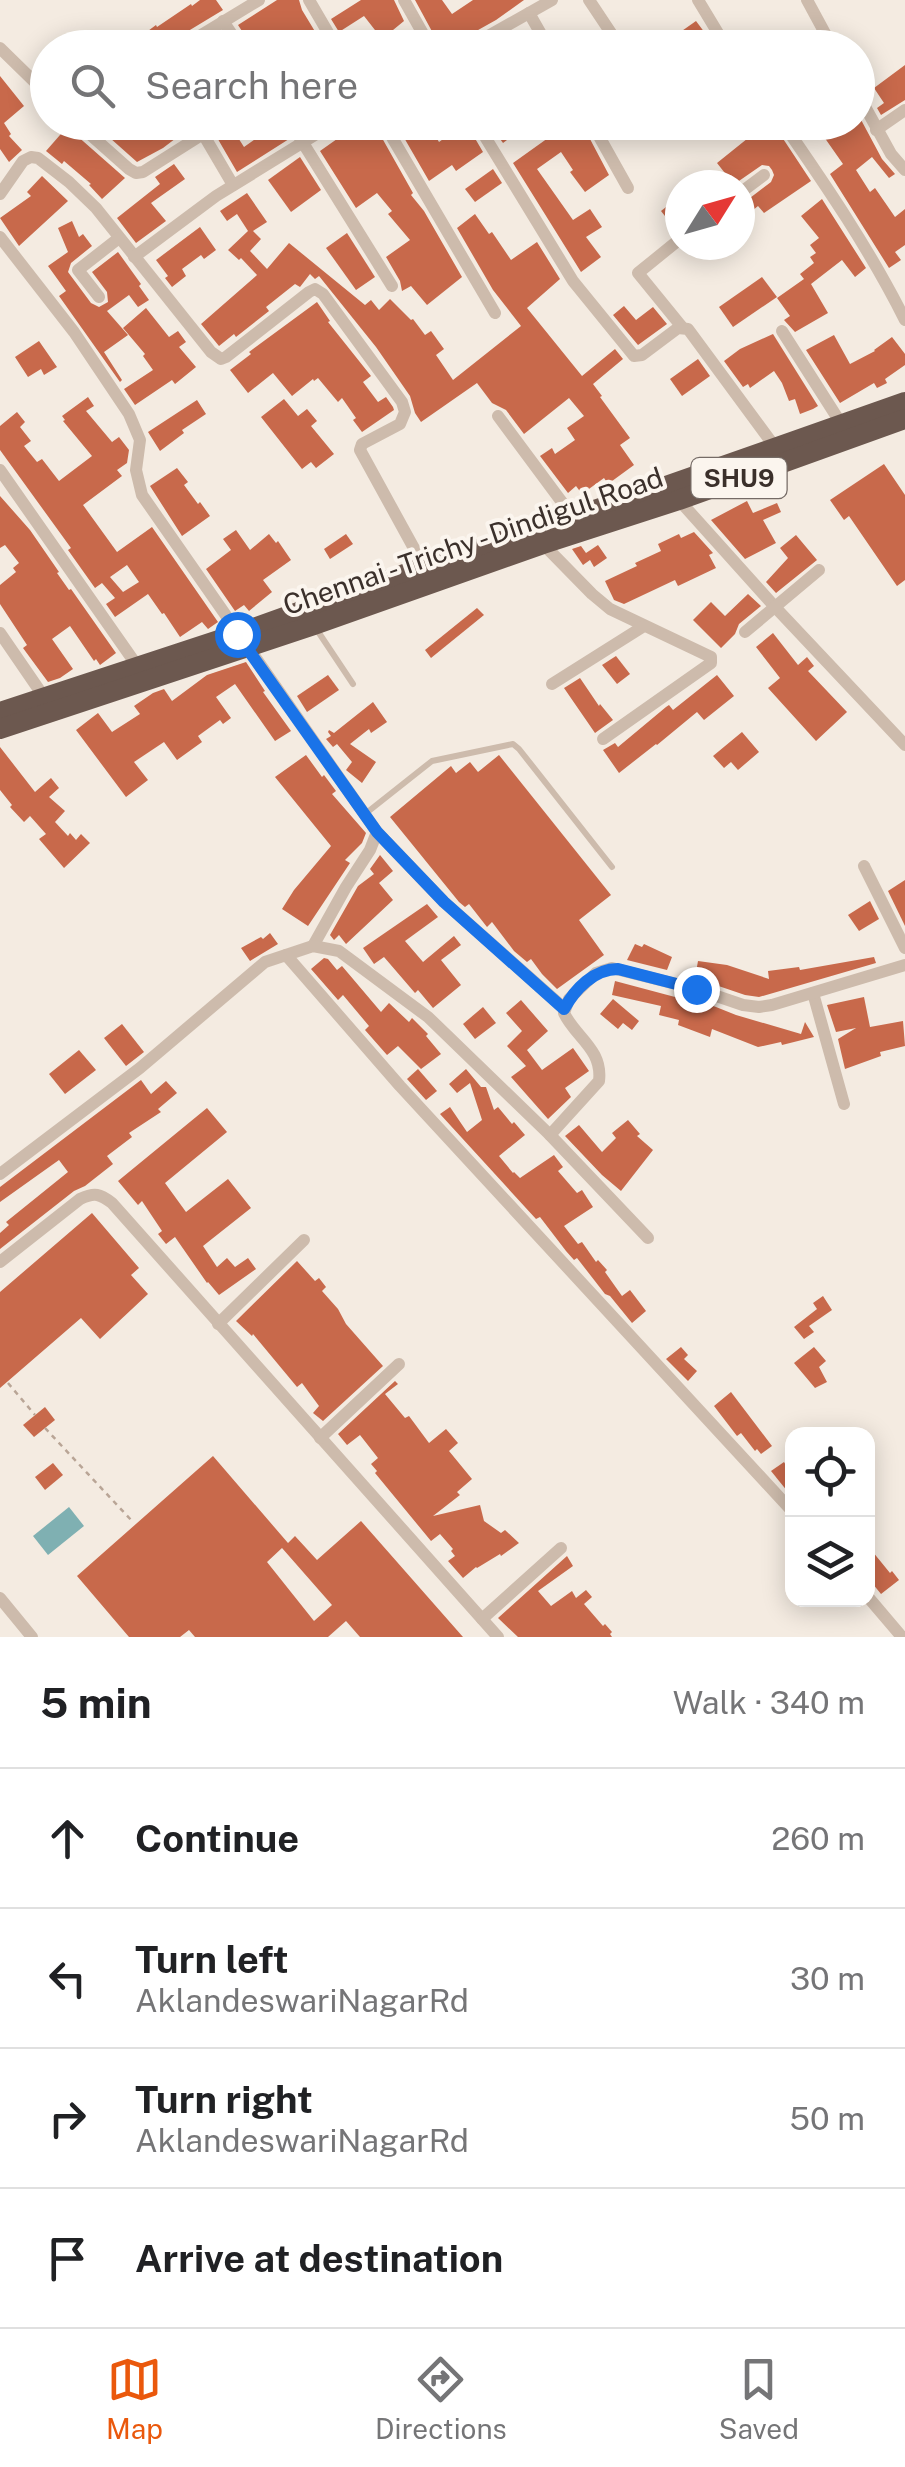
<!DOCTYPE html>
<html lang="en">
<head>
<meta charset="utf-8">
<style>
  body { margin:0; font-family:"Public Sans",sans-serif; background:#f2f2f2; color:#202124 }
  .controls { position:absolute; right:30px; bottom:30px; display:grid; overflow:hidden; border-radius:20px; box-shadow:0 5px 25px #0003 }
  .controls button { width:90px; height:90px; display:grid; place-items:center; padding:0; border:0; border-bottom:2px solid #e0e0e0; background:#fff; color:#202124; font:50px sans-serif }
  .compass { position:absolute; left:665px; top:170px; width:90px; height:90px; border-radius:50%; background:#fff; box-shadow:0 5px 25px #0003; rotate:53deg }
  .stop { position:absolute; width:30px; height:30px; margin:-22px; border:8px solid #1a73e8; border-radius:50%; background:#fff }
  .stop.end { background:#1a73e8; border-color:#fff; box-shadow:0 2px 10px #0008 }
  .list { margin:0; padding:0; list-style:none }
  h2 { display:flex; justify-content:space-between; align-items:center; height:130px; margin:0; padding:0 40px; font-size:42px }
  h2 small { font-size:32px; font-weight:400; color:#757577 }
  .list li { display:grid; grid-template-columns:65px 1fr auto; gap:30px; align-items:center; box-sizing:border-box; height:140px; padding:0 40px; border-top:2px solid #e0e0e0 }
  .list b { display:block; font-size:38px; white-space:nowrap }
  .list p { margin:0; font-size:32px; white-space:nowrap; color:#757577 }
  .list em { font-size:32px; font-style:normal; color:#757577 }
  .icon { flex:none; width:55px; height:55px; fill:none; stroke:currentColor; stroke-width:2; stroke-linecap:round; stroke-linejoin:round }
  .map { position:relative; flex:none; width:905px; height:1637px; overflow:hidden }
  .search { position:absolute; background:#fff; box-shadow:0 5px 25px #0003; left:30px; right:30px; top:30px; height:110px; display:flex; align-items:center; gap:25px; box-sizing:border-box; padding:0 35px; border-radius:55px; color:#757577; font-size:38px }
  .sheet { height:690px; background:#fff }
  nav { display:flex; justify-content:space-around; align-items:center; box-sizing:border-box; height:140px; border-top:2px solid #e0e0e0; background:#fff; font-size:28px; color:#757577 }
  nav a { display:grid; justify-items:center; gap:5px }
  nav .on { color:#ea580c }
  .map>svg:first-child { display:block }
  .water { fill:#7fb0b2 }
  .building { fill:#c8694b; fill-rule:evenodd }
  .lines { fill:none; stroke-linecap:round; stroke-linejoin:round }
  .path { stroke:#b9a596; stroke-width:2.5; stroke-dasharray:5 5; stroke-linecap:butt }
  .service { stroke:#cdbbac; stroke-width:6 }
  .minor { stroke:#cdbbac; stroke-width:12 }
  .trunk { stroke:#6c584f; stroke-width:20 }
  .route { stroke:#1a73e8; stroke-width:12 }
  .labels { text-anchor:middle; stroke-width:8; stroke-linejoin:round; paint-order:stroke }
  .shield { fill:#fbf5ee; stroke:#756b66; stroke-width:2.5 }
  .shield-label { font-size:25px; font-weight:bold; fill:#3b302b }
  .street-label { font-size:28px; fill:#3b302b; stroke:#fbf5ee }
</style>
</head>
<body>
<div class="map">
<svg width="905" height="1637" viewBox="0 0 905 1637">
  <rect width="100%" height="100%" fill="#f4ebe1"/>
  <!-- water -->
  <path class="water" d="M69 1507 84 1526 48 1555 33 1536Z"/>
  <!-- building -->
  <g class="building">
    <path d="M200 0H216L223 10 175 39 167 48H125L156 25 157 27 191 4 192 6Z"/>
    <path d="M277 0H299L302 10 325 48H290L287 43 281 48H253L238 25Z"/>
    <path d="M361 0H394L404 21 382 39 364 16 339 32 331 19Z"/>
    <path d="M415 0H442L452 14 473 0H524L496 20 462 39 454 48H441Z"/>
    <path d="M696 21 708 37 693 48H675L669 40Z"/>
    <path d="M905 65V100L881 115 877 108 884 103 874 88Z"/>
    <path d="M0 76 24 106 4 123 11 134 9 136 22 150 9 162 0 149Z"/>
    <path d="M859 116 882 159 895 174 889 178 872 157 856 170 870 192 875 188 895 217 905 209V245L895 252 901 260 889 268 830 174 843 164 822 134 813 140 808 133 804 136 794 122H858Z"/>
    <path d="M92 122H117L125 133 140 122H143L151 133 165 122H186L188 129 163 148 137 162Z"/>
    <path d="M208 122H228L244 147 279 122 289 139 237 172Z"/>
    <path d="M361 122H373L413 193 411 195 424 211 462 277 427 305 411 286 402 291 400 281 386 257 410 240 388 214 392 211 377 193 356 208 320 151Z"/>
    <path d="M395 122H427L439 142 466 123 483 152 456 171 452 165 429 181Z"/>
    <path d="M488 122H507L515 134 503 143Z"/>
    <path d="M537 122H581L609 175 585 192 570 172 573 170 561 152 537 169 573 220 590 209 602 227 586 237 601 257 581 272 513 163 548 138Z"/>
    <path d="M768 122H772L811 181 764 213 758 206 740 221V203L746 201 771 182 774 175 772 170 769 166 762 165 736 183 731 175 728 177 717 163Z"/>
    <path d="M67 127 125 178 102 199 89 185 91 184 64 161 62 164 46 151Z"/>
    <path d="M300 157 321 190 291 212 268 180Z"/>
    <path d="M174 164 185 179 151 203 166 221 136 243 117 218 160 184 155 177Z"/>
    <path d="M493 169 502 183 475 202 465 189Z"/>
    <path d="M42 176 68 201 19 246 0 218 31 196 27 192Z"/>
    <path d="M247 193 267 222 253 231 261 239 250 251 267 269 289 243 365 305 371 300 379 310 390 299 411 320 413 319 425 335 431 331 444 349 436 355 453 380 521 326 493 290 457 228 475 214 489 234 492 232 511 260 537 242 560 279 527 308 582 376 615 349 623 359 593 384 602 396 600 397 630 438 620 445 634 465 608 484 604 478 582 494 576 486 568 493 540 456 552 448 555 454 575 440 567 428 584 416 569 398 524 434 506 410 492 403 477 383 421 422 415 413 410 396 376 347 319 276 315 279 310 274 300 287 295 284 266 307 269 311 236 337 234 334 219 346 201 324 257 275 241 258 239 260 228 250 248 231 237 214 227 221 220 211Z"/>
    <path d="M680 196V229L676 230 661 211Z"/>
    <path d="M822 199 866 268 855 277 842 260 811 284 828 313 795 332 784 320 790 316 777 298 804 279 800 274 814 263 810 257 816 253 810 245 819 238 801 216Z"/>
    <path d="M72 221 79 237 83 234 92 246 71 263 68 272 91 303 99 307 108 302 107 292 92 272 118 252 141 284 139 286 149 300 138 307 129 295 107 311 128 335 104 352 122 380 120 382 59 296 66 291 48 266 68 252 58 228Z"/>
    <path d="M200 227 216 250 204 259 201 255 182 269 186 276 172 287 165 278 168 276 156 260Z"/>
    <path d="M347 233 375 277 356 290 326 248Z"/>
    <path d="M762 277 777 297 733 327 719 307Z"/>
    <path d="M317 302 330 321 328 322 371 376 363 382 378 402 386 397 393 407 394 410 362 432 353 420 356 418 342 398 338 402 318 378 314 381 313 379 292 396 273 373 248 393 230 370 251 354 249 352Z"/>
    <path d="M624 306 636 320 653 307 667 324 638 345 613 315Z"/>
    <path d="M146 308 169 337 178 331 186 342 179 347 196 367 175 384 172 380 135 405 124 389 153 370 143 356 145 354 123 328Z"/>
    <path d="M773 334 818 406 813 409 800 414 795 399 789 401 782 383 774 371 750 388 748 384 743 387 724 361 740 349Z"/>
    <path d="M834 335 850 364 875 351 874 350 892 337 905 354V365L885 379 887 383 877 388 874 383 840 403 806 350Z"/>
    <path d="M39 341 57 367 44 375 41 369 28 377 15 357Z"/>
    <path d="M698 359 710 376 682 396 670 379Z"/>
    <path d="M88 397 94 406 86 411 112 442 119 437 129 450 127 463 117 470 122 476 83 505 117 552 152 527 218 622 208 629 202 622 180 637 164 613 162 614 148 594 115 617 106 604 115 598 102 583 95 588 68 550 71 548 0 450V426L17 412 25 422 20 427 31 441 24 446 37 462 42 459 59 481 92 456 63 421 65 420 62 416ZM127 565 139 582 123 592 110 577Z"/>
    <path d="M284 399 298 416 307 409 317 421 311 426 334 454 316 468 311 462 302 469 261 417Z"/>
    <path d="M197 400 206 414 182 430 184 433 160 451 148 432Z"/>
    <path d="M884 464 905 495V580L897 586 849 516 844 520 830 500Z"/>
    <path d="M177 468 188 482 184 485 198 504 200 502 210 516 182 536 150 486Z"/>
    <path d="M0 496 30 530 59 572 57 573 69 590 71 589 116 653 100 665 96 659 94 661 70 626 52 639 73 669 60 678 48 682 23 648 27 645 0 604V585L16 572 13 568 19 563 5 545 0 548Z"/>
    <path d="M747 501 753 513 777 503 781 512 763 520 776 543 745 559 711 520Z"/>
    <path d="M236 530 250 550 269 534 276 543 278 541 291 560 263 580 272 592 249 611 244 605 235 611 206 569 231 550 223 539Z"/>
    <path d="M694 532 713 553 709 555 716 568 678 586 675 580 624 604 614 600 605 581 637 566 635 563 661 551 658 544 679 534 681 538Z"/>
    <path d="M346 534 353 544 330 559 324 549Z"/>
    <path d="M796 535 817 560 776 593 766 582 788 558 780 548Z"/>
    <path d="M598 545 607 558 594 567 590 560 583 565 572 549 581 546 586 553Z"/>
    <path d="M748 594 761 606 739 624 735 634 721 648 693 620 711 602 725 616Z"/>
    <path d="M477 608 484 615 431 658 425 650Z"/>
    <path d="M773 633 798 665 807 657 814 666 808 671 847 712 816 741 768 688 780 678 756 647Z"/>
    <path d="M616 656 630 674 617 684 602 665Z"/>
    <path d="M246 662 265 691 263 692 291 731 275 741 235 684 216 697 231 718 223 724 220 720 198 736 202 742 177 760 164 742 134 762 148 780 126 797 76 730 98 713 112 732 140 714 134 706 153 693 164 689 172 701 207 675Z"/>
    <path d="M328 675 339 690 307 712 297 696Z"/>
    <path d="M717 675 734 696 704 720 697 712 657 745 656 744 619 773 603 750 615 743 618 747 666 707 669 705 673 710Z"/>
    <path d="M580 678 599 706 600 704 613 720 595 733 564 688Z"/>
    <path d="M373 702 387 722 371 733 369 729 350 744 376 762 362 783 346 770 352 762 337 744 333 747 326 739 331 736 328 732 329 730 334 733Z"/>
    <path d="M742 732 759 752 738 770 731 762 724 768 713 756Z"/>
    <path d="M0 747 35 792 51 778 59 788 49 797 65 811 55 822 68 836 70 833 76 840 81 834 90 843 64 868 39 839 46 834 30 816 24 822 10 807 12 805 0 790Z"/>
    <path d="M306 755 322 777 324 775 336 791 332 794 366 833 362 843 345 860 350 863 308 926 282 909 294 890 331 846 275 777Z"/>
    <path d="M499 755 611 895 579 920 604 955 557 989 542 974 531 959 527 962 514 951 492 922 487 927 469 904 465 907 459 902 390 817 451 766 456 773 470 762 478 772Z"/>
    <path d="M380 855 393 871 379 883 393 900 346 944 339 935 334 940 330 935 358 886 374 874 370 869Z"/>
    <path d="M905 880V926L888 891Z"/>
    <path d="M870 901 879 919 859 931 848 915Z"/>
    <path d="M427 904 438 917 405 941 423 962 454 936 461 945 441 960 461 985 433 1008 418 990 415 993 384 957 374 964 363 948Z"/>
    <path d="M270 933 278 944 250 961 241 948 261 937 263 939Z"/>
    <path d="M635 944 642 947 644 944 672 957 667 970 627 960Z"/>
    <path d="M874 957 876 963 759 997 745 995 695 978 698 961 727 965 769 979 768 971 799 967 800 970Z"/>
    <path d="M324 958 328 959 337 970 342 966 381 1012 389 1003 409 1022 412 1018 428 1034 426 1036 441 1054 421 1069 398 1046 387 1055 365 1030 369 1026 343 995 338 1000 311 969Z"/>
    <path d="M615 981 705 1005 706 1003 736 1015 801 1034 805 1022 814 1037 782 1045 781 1042 758 1047 712 1029 710 1037 678 1025 679 1020 659 1015 661 1006 612 995Z"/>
    <path d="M864 997 870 1027 903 1021 905 1046 880 1052 881 1056 845 1069 838 1039 856 1028 836 1032 827 1005Z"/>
    <path d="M613 999 639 1021 632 1030 623 1023 618 1029 600 1014Z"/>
    <path d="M521 1000 548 1031 527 1050 542 1070 573 1048 589 1071 565 1088 571 1097 548 1119 511 1077 526 1066 507 1046 522 1031 506 1013Z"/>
    <path d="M483 1007 496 1023 475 1039 463 1024Z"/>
    <path d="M122 1024 144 1052 126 1066 104 1038Z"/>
    <path d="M79 1050 96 1070 65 1094 49 1074Z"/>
    <path d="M418 1069 437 1091 426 1100 407 1079Z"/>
    <path d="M466 1069 481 1087H486L494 1110 498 1107 512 1124 514 1122 525 1135 499 1156 513 1173 514 1172 520 1178 554 1155 563 1167 558 1171 577 1193 582 1190 593 1207 564 1226 578 1244 582 1242 596 1262 598 1260 607 1270 605 1272 622 1296 630 1290 646 1311 632 1323 610 1296 605 1294 577 1258 574 1260 566 1251 540 1217 536 1219 440 1114 450 1107 467 1132 482 1120 470 1083 457 1093 449 1084Z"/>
    <path d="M141 1080 151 1094 166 1081 177 1093 158 1109 161 1112 129 1133 132 1137 107 1156 113 1164 85 1186 74 1191 0 1249V1233L9 1225 6 1222 68 1172 59 1160 0 1202V1187Z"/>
    <path d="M207 1108 227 1132 165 1183 186 1212 228 1179 251 1208 203 1246 217 1267 227 1258 235 1267 248 1258 256 1269 219 1295 208 1282 207 1283 175 1237 166 1244 158 1234 162 1231 142 1201 138 1205 118 1181Z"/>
    <path d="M628 1120 640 1134 637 1136 653 1150 621 1191 602 1175 565 1136 579 1125 602 1152 616 1138 612 1133Z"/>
    <path d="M92 1213 139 1268 131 1275 148 1294 100 1339 81 1318 0 1388V1292Z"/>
    <path d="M297 1261 315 1281 319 1278 326 1287 322 1291 338 1309 346 1324 383 1366 323 1421 313 1413 319 1406 302 1383 297 1387 253 1334 252 1336 236 1321Z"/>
    <path d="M823 1296 832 1310 809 1326 814 1332 804 1339 794 1327 817 1309 813 1303Z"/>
    <path d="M681 1347 688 1355 684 1359 697 1371 688 1381 666 1359Z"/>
    <path d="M814 1347 826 1361 819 1367 827 1382 815 1388 794 1363Z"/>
    <path d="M395 1381 398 1384 385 1394 405 1418 409 1416 429 1443 446 1429 458 1443 449 1451 472 1479 457 1492 460 1495 433 1516 480 1505 484 1521 501 1533 505 1530 519 1543 501 1556 500 1554 477 1568 476 1567 463 1578 448 1561 455 1556 451 1551 453 1549 440 1534 431 1541 375 1473 377 1471 371 1464 378 1458 360 1435 347 1445 338 1434Z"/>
    <path d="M731 1392 772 1446 761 1454 757 1449 755 1451 741 1433 737 1436 714 1406Z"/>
    <path d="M45 1407 55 1420 34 1437 23 1425Z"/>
    <path d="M213 1456 288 1543 295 1536 317 1560 361 1521 463 1637H360L346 1621 328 1637H195L189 1630 180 1637H129L77 1576ZM282 1548 332 1605 314 1621 267 1562Z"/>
    <path d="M784 1462 792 1475V1497L771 1471Z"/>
    <path d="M53 1463 63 1475 45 1490 35 1477Z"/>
    <path d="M868 1546 890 1573 892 1571 899 1580 881 1594 868 1578Z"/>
    <path d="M567 1556 573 1566 538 1591 551 1606 572 1591 576 1598 586 1590 592 1597 584 1604 603 1626 605 1624 612 1632 610 1634 612 1637H518L498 1618Z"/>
  </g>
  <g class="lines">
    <!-- path -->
    <g class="path">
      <path d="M8 1383 35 1415"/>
      <path d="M45 1428 133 1522"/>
    </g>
    <!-- service -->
    <g class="service">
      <path d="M317 630 353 684"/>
      <path d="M365 814 432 761 513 744 519 749 612 867"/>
    </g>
    <!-- minor -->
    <g class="minor">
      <path d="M309 0 337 48"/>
      <path d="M404 0 431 48"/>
      <path d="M589 0 621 48"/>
      <path d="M698 0 727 48"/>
      <path d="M807 0 833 48"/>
      <path d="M529 13 549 48"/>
      <path d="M223 21 241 48"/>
      <path d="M0 48 48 95"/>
      <path d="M180 48 259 0"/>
      <path d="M467 48 552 0"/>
      <path d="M858 94 891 154 905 170"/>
      <path d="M76 122 129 169 136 173 143 172 203 134"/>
      <path d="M196 122 233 185"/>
      <path d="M290 122 392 286"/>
      <path d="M383 122 495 313"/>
      <path d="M476 122 573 281 634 356 642 355 678 328 688 329 775 447"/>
      <path d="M591 122 628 188"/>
      <path d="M782 122C827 187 870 250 905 320"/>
      <path d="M876 130 905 110"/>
      <path d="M740 193 764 175"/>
      <path d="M0 194 23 161 31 157 38 158 69 182 96 208 211 352 221 359 226 357 309 292 315 289 323 294 402 402 405 412 400 424 362 444 360 450 427 572"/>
      <path d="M0 237 74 332 129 414 140 440 136 470 142 495 377 832 370 850 346 887 313 946"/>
      <path d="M680 239 638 273 682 327"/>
      <path d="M134 257 216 196 336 122"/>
      <path d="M99 297 78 270 119 238"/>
      <path d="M782 331 842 425"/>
      <path d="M498 416 573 517"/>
      <path d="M0 470 138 667"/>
      <path d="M678 499 775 607 905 745"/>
      <path d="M543 544 592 594 610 609 711 657V663L603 739"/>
      <path d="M745 632 819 570"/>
      <path d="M0 633 44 697"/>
      <path d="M552 684 644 626"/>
      <path d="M377 832 444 902 565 1009"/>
      <path d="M864 866 905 948"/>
      <path d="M286 955 313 946 339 951 428 1017 550 1135 648 1238"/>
      <path d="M813 993 844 1104"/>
      <path d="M550 1135 599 1081C603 1049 575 1037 564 1013L569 999 596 973 612 968 696 989 743 1005 759 1007 772 1005 905 965"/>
      <path d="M0 1174 140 1068 265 962 286 955 400 1086 792 1511"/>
      <path d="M0 1262 80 1199C95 1192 100 1194 112 1203L498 1637"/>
      <path d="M218 1324 304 1240"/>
      <path d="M320 1438 399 1364"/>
      <path d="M868 1597 902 1637"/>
      <path d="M0 1598 32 1637"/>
      <path d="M482 1619 561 1548"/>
    </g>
    <!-- trunk -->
    <g class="trunk">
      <path d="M0 712 237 634 424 567 666 486 905 402"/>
      <path d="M0 729 314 625 543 544 679 500 905 419"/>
    </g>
  </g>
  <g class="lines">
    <!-- route -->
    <path class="route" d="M237 634 377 832 444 902 564 1009C575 989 594 969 618 969L696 989"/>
  </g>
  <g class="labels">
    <!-- shield labels -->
    <rect class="shield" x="691.5" y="458" width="95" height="40" rx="8"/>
    <g class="shield-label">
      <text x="739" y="487">SHU9</text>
    </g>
    <!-- street labels -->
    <g class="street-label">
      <text transform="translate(473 541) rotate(-19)" y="10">Chennai - Trichy - Dindigul Road</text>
    </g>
  </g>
</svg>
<div class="controls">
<button><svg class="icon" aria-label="locate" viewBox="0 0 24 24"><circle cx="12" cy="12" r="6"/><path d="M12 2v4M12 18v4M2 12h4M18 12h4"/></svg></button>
<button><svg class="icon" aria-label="layers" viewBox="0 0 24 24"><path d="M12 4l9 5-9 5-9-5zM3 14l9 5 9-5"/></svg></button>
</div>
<svg class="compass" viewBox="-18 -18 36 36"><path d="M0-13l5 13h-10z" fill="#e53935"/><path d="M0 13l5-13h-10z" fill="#757577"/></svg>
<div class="stop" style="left:237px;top:634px"></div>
<div class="stop end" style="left:696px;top:989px"></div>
<div class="search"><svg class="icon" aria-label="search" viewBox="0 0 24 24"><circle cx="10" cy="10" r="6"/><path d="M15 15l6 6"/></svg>Search here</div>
</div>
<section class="sheet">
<h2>5 min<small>Walk · 340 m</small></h2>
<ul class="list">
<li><svg class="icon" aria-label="ahead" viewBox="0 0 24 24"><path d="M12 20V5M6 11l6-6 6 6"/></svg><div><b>Continue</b></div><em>260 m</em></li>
<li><svg class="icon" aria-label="left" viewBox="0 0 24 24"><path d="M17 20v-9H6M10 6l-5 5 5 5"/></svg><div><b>Turn left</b><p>AklandeswariNagarRd</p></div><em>30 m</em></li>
<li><svg class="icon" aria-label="right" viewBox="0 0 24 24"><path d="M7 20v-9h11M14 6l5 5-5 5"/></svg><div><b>Turn right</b><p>AklandeswariNagarRd</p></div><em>50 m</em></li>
<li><svg class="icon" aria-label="arrive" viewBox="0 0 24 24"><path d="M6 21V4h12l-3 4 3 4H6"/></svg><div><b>Arrive at destination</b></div></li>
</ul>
</section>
<nav>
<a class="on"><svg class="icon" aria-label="map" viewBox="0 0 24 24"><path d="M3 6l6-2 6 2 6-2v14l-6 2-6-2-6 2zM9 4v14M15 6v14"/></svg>Map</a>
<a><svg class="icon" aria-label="directions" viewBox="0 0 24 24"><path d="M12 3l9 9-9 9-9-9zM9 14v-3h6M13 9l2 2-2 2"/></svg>Directions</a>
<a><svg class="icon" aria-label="saved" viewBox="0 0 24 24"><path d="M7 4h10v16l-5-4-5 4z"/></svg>Saved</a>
</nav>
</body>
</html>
